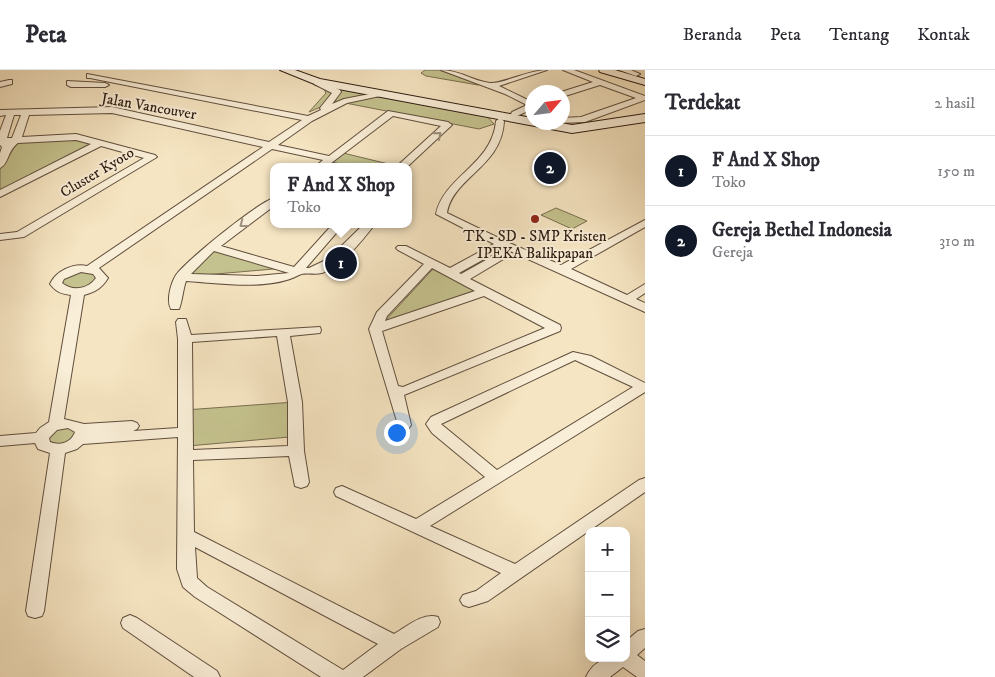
<!DOCTYPE html>
<html lang="id">
<head>
<meta charset="utf-8">
<style>
  body { margin:0; font-family:"IM FELL DW Pica",serif; background:#f7f7f7; color:#2b2b33 }
  .controls { position:absolute; right:15px; bottom:15px; display:grid; overflow:hidden; border-radius:10px; box-shadow:0 5px 20px #0002 }
  .controls button { width:45px; height:45px; display:grid; place-items:center; padding:0; border:0; border-bottom:1px solid #e1e1e2; background:#fff; color:#2b2b33; font:25px sans-serif }
  .compass { position:absolute; left:525px; top:15px; width:45px; height:45px; border-radius:50%; background:#fff; box-shadow:0 5px 20px #0002; rotate:62deg }
  .you { position:absolute; left:396px; top:362px; width:18px; height:18px; margin:-12px; border:4px solid #fff; border-radius:50%; background:#1a73e8; box-shadow:0 0 0 8px #1a73e833 }
  .badge { display:grid; place-items:center; width:32px; height:32px; border-radius:50%; background:#111827; color:#fff; font-size:16px; font-weight:700 }
  .pin { position:absolute; translate:-50% -50%; border:2px solid #fff; box-shadow:0 1px 5px #0006 }
  .popup { position:absolute; left:270px; top:93px; width:142px; height:65px; box-sizing:border-box; display:grid; place-content:center; border-radius:10px; background:#fff; filter:drop-shadow(0 1px 4px #0005); font-size:16px; white-space:nowrap; color:#7c7c81 }
  .popup b { font-size:19px; color:#2b2b33 }
  .popup::after { content:''; position:absolute; left:50%; top:100%; margin-left:-10px; border:10px solid transparent; border-top-color:#fff }
  .list { margin:0; padding:0; list-style:none }
  h2 { display:flex; justify-content:space-between; align-items:center; height:65px; margin:0; padding:0 20px; font-size:21px }
  h2 small { font-size:16px; font-weight:400; color:#7c7c81 }
  .list li { display:grid; grid-template-columns:32px 1fr auto; gap:15px; align-items:center; box-sizing:border-box; height:70px; padding:0 20px; border-top:1px solid #e1e1e2 }
  .list b { display:block; font-size:19px; white-space:nowrap }
  .list p { margin:0; font-size:16px; white-space:nowrap; color:#7c7c81 }
  .list em { font-size:16px; font-style:normal; color:#7c7c81 }
  .icon { flex:none; width:28px; height:28px; fill:none; stroke:currentColor; stroke-width:2; stroke-linecap:round; stroke-linejoin:round }
  .map { position:relative; flex:none; width:645px; height:607px; overflow:hidden }
  header { display:flex; align-items:center; gap:30px; box-sizing:border-box; height:70px; padding:0 25px; background:#fff; border-bottom:1px solid #e1e1e2 }
  header strong { font-size:24px }
  nav { display:flex; gap:28px; margin-inline-start:auto; font-size:18px }
  main { display:flex }
  aside { flex:1; background:#fff }
  .map>svg:first-child { display:block }
  .green { fill:#c4c28e; stroke:#796e50 }
  .lines { fill:none; stroke-linecap:round; stroke-linejoin:round }
  .street-casing { stroke:#604e3d; stroke-width:2 }
  .secondary-casing { stroke:#2e1b11; stroke-width:2 }
  .street { fill:#f9eed7; fill-rule:evenodd }
  .secondary { fill:#f9eed7; fill-rule:evenodd }
  .oneway { stroke:#9e8f7e }
  .poi-dot { fill:#8f2418; stroke:#f9eed7; stroke-width:2 }
  .labels { text-anchor:middle; stroke-width:4; stroke-linejoin:round; paint-order:stroke }
  .far-street-label { font-size:15px; fill:#2e1b11; stroke:#f9eed7 }
  .far-poi-label { font-size:15px; fill:#2e1b11; stroke:#f9eed7 }
</style>
</head>
<body>
<header>
<strong>Peta</strong>
<nav><a>Beranda</a><a>Peta</a><a>Tentang</a><a>Kontak</a></nav>
</header>
<main>
<div class="map">
<svg width="645" height="607" viewBox="0 0 645 607">
  <rect width="100%" height="100%" fill="#f6e5c2"/>
  <filter id="stains"><feTurbulence type="fractalNoise" baseFrequency=".004" numOctaves="4"/><feColorMatrix values="0 0 0 0 .2 0 0 0 0 .09 0 0 0 0 .02 0 0 0 .5 -.17"/></filter>
  <radialGradient id="worn" r=".72"><stop offset=".6" stop-color="#630" stop-opacity="0"/><stop offset="1" stop-color="#630" stop-opacity=".3"/></radialGradient>
  <!-- green -->
  <g class="green">
    <path d="M425 0H439L482 14 478 15 426 6 421 3Z"/>
    <path d="M322 15 486 45 494 54 479 59 335 31 309 42 326 23Z"/>
    <path d="M76 67 100 73 0 124V90L7 71Z"/>
    <path d="M339 82 401 97H353L328 91Z"/>
    <path d="M556 138 587 151 572 159 541 145Z"/>
    <path d="M212 177 285 198 181 207Z"/>
    <path d="M433 199 476 220 383 253Z"/>
    <path d="M78 201 94 203 98 208C89 221 75 219 62 216L60 210Z"/>
    <path d="M295 332 301 366 188 376 185 340Z"/>
    <path d="M72 355 78 369 53 378 44 365 47 361Z"/>
  </g>
  <g class="lines">
    <!-- street casing -->
    <g class="street-casing">
      <g id="street">
        <path d="M441 0C459 0 473 11 490 13 502 14 529 0 547 0L499 16 532 32V39L515 47 511 44 512 42 527 35 505 24Z"/>
        <path d="M563 0H574L645 26V30L585 52 559 53 562 52V48L581 47 636 28 600 15 562 27 561 22 593 12Z"/>
        <path d="M619 0H631L640 4 636 6Z"/>
        <path d="M87 4 308 46 321 40 320 38 332 23 314 14V10H320L340 20 341 22 332 34 344 29 380 22V26L347 33 312 51 278 75 329 86 388 41 448 52 452 55 407 97H396L441 56 393 46 326 97H315L323 90 272 79 99 198 108 208C102 218 95 222 84 225L64 349 84 354 132 351 137 353 139 356 137 359 133 361 178 358V269L176 252 178 249H186L191 265 320 257 321 260 320 263 290 266 302 332 304 381 309 412 307 416 301 418 295 416 289 386 193 390 194 462 394 564C406 557 423 542 438 547L440 552 438 557 401 579 363 607H321L195 527 183 517 177 499 178 367 83 374 77 379 65 383 44 541 42 546 35 548 28 546 26 541 50 383 38 379 35 373 0 376V366L36 363 40 358 49 352 71 225C62 224 56 222 50 214 56 201 73 193 87 196L263 77 112 43 29 45 22 67 76 64 155 85 157 87 24 167 0 170V164L17 162 144 88 101 76 0 127V120L91 74 76 70 18 73C7 81 9 94 0 98V83L2 77 0 75V61L6 45 0 46V40L112 37 269 72 302 50 90 8H87ZM14 45H21L12 68H7ZM81 202 93 204 96 208C88 219 73 222 62 213L64 209ZM277 266 288 332V376L193 380 192 272ZM68 358 75 362C71 373 60 376 50 372L49 368 57 360ZM195 477 378 574 343 600 207 517 197 508Z"/>
        <path d="M9 10H12V14L0 17V12Z"/>
        <path d="M67 11 105 13 109 15 105 17H71L67 15Z"/>
        <path d="M500 48 504 51C502 97 453 107 447 143L507 172 561 195 645 150V157L571 199 627 225 645 214V223L636 229 645 233V242L510 181V185L470 209 560 255 561 258 560 261 404 325 411 355 409 358H399L369 259 377 242 424 194 398 180 396 178 398 176H406L450 198 494 174 436 144C444 106 492 95 496 51ZM504 178 507 180 502 181 461 204 459 203ZM432 198 475 221 385 251 387 246ZM484 226 545 258 403 317 398 316 382 261Z"/>
        <path d="M274 128V136L221 176 294 197 333 154H344L306 198H309L328 189 364 154H375C362 171 343 195 322 203 315 205 305 202 299 205 269 221 219 213 186 211 183 219 182 233 179 239H171C166 230 171 213 176 205 186 191 257 133 274 128ZM214 181 289 203 257 206 191 204Z"/>
        <path d="M573 282 591 286 645 313V322L430 456 515 494 639 410 645 408V422L488 531 469 537 463 535 460 530 463 525 476 521 501 503 336 426 334 422 336 418 342 416 416 449 485 407 432 363 426 354 431 347ZM575 290 633 317 497 400 441 354Z"/>
        <path d="M130 545 137 548 217 601 220 607H194L123 558 121 553 123 548Z"/>
        <path d="M645 559V578L637 585 645 591V607H637L623 597 610 607H586C595 588 608 588 626 588V571L638 561Z"/>
      </g>
    </g>
    <!-- secondary casing -->
    <g class="secondary-casing">
      <g id="secondary">
        <path d="M280 0H295L320 9 532 48V52H556L572 55 645 44V52L572 63 317 15Z"/>
        <path d="M599 0H615L645 9V15L600 2Z"/>
      </g>
    </g>
    <!-- street -->
    <use href="#street" class="street"/>
    <!-- secondary -->
    <use href="#secondary" class="secondary"/>
  </g>
  <!-- one-way arrows -->
  <defs><path id="oneway-chevron" d="M-2-3.5L2.5 0L-2 3.5" fill="none" stroke-width="1.6" stroke-linecap="round" stroke-linejoin="round" transform="scale(1.25)"/></defs>
  <g class="oneway">
    <use href="#oneway-chevron" transform="translate(438 65) rotate(-41)"/>
    <use href="#oneway-chevron" transform="translate(243 154) rotate(143)"/>
  </g>
  <!-- markers -->
  <circle class="poi-dot" cx="535" cy="149" r="5"/>
  <g class="labels">
    <!-- far-street labels -->
    <g class="far-street-label">
      <text transform="translate(149 36) rotate(10)" y="5">Jalan Vancouver</text>
      <text transform="translate(97 102) rotate(-31)" y="5">Cluster Kyoto</text>
    </g>
    <!-- far-poi labels -->
    <g class="far-poi-label">
      <text x="535" y="171">TK - SD - SMP Kristen<tspan x="535" dy="17">IPEKA Balikpapan</tspan></text>
    </g>
  </g>
  <rect width="100%" height="100%" filter="url(#stains)"/>
  <rect width="100%" height="100%" fill="url(#worn)"/>
</svg>
<div class="controls">
<button>+</button>
<button>−</button>
<button><svg class="icon" aria-label="layers" viewBox="0 0 24 24"><path d="M12 4l9 5-9 5-9-5zM3 14l9 5 9-5"/></svg></button>
</div>
<svg class="compass" viewBox="-18 -18 36 36"><path d="M0-13l5 13h-10z" fill="#e53935"/><path d="M0 13l5-13h-10z" fill="#7c7c81"/></svg>
<div class="you"></div>
<div class="pin badge" style="left:341px;top:193px">1</div>
<div class="popup"><b>F And X Shop</b>Toko</div>
<div class="pin badge" style="left:550px;top:98px">2</div>
</div>
<aside>
<h2>Terdekat<small>2 hasil</small></h2>
<ul class="list">
<li><span class="badge">1</span><div><b>F And X Shop</b><p>Toko</p></div><em>150 m</em></li>
<li><span class="badge">2</span><div><b>Gereja Bethel Indonesia</b><p>Gereja</p></div><em>310 m</em></li>
</ul>
</aside>
</main>
</body>
</html>
